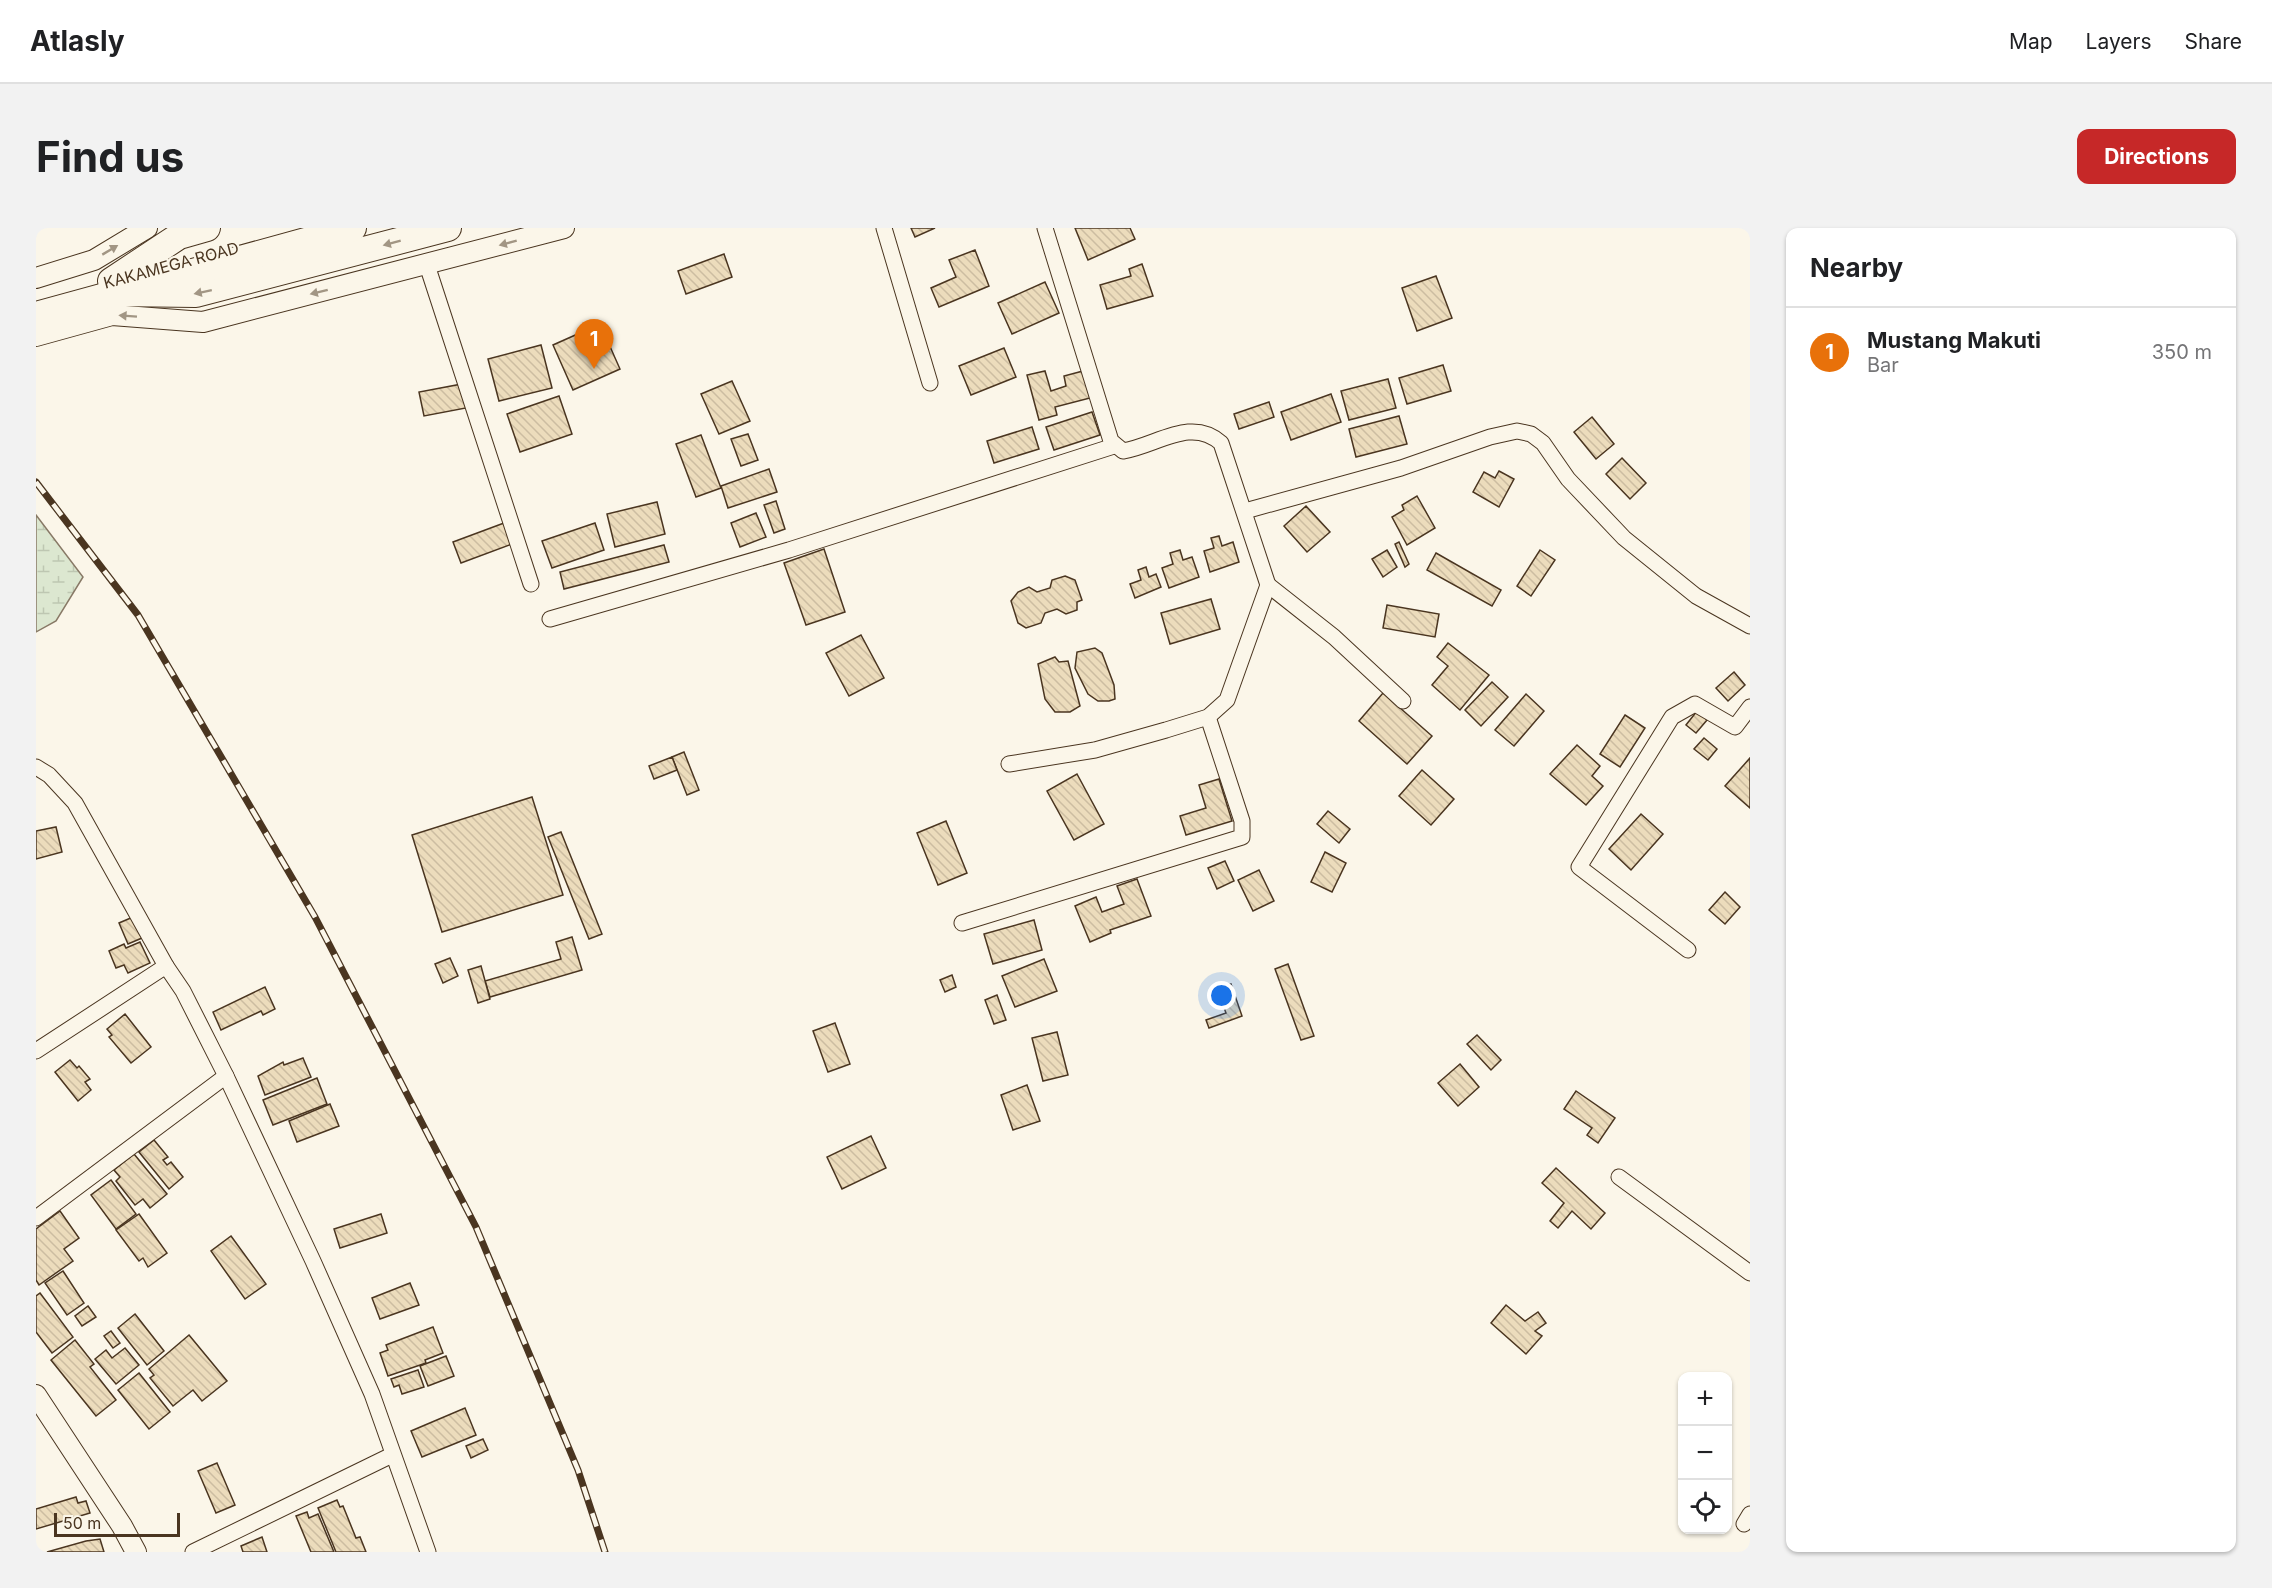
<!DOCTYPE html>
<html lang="en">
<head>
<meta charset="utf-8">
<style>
  body { margin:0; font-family:Inter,sans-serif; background:#f2f2f2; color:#202124 }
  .controls { position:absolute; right:18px; bottom:18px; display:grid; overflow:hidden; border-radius:12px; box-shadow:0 2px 4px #0004 }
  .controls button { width:54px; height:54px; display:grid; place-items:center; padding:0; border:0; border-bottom:2px solid #e0e0e0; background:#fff; color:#202124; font:30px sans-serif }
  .scale { position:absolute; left:18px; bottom:15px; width:126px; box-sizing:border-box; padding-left:6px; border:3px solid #4a3520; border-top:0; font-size:16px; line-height:21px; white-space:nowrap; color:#4a3520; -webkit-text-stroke:4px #fbf6e9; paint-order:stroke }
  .you { position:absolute; left:1186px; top:768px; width:21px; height:21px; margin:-15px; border:4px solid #fff; border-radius:50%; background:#1a73e8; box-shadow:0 0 0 9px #1a73e833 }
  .badge { display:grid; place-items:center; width:39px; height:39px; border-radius:50%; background:#c62828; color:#fff; font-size:20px; font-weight:700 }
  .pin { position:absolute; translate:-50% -50px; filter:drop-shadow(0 2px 3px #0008) }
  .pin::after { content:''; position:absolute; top:32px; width:21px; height:18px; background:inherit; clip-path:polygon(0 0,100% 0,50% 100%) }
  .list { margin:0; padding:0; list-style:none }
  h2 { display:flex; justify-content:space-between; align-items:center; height:78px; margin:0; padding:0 24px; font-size:26px }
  h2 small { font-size:20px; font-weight:400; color:#757577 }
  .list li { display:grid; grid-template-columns:39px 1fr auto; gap:18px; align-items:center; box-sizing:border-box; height:90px; padding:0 24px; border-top:2px solid #e0e0e0 }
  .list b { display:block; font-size:22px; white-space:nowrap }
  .list p { margin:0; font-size:20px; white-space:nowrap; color:#757577 }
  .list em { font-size:20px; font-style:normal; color:#757577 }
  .icon { flex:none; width:33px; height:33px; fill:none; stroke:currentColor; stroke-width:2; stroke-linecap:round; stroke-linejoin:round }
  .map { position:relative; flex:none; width:1714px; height:1324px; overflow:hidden; border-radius:12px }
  header { display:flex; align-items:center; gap:36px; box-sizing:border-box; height:84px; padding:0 30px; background:#fff; border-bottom:2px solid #e0e0e0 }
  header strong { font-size:28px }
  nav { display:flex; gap:33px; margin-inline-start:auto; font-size:21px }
  .intro { display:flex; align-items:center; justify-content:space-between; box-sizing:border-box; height:144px; padding:0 36px }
  h1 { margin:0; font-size:42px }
  .button { padding:15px 27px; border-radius:12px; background:#c62828; color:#fff; font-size:21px; font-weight:700 }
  main { display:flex; gap:36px; padding:0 36px }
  aside { flex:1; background:#fff; border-radius:12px; box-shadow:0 2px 4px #0004 }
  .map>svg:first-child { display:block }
  .wetland { fill:url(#wetland-marsh); stroke:#887966; stroke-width:1.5 }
  .building { fill:url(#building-back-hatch); stroke:#4a3520; stroke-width:1.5 }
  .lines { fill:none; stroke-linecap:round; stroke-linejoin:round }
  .minor-casing { stroke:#4a3520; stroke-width:17 }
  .tertiary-casing { stroke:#4a3520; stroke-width:22 }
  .trunk-casing { stroke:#4a3520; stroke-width:28 }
  .minor { stroke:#fbf6e9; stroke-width:15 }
  .tertiary { stroke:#fbf6e9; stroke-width:20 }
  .trunk { stroke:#fbf6e9; stroke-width:26 }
  .rail-casing { stroke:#4a3520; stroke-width:7 }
  .rail { stroke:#fbf6e9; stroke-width:4.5; stroke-dasharray:14; stroke-linecap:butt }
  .oneway { fill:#a29684 }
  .labels { text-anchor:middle; stroke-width:4.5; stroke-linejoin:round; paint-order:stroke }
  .street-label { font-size:16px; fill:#4a3520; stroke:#fbf6e9 }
</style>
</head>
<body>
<header>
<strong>Atlasly</strong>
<nav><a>Map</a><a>Layers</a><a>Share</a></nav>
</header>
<div class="intro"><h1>Find us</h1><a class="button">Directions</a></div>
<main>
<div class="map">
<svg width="1714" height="1324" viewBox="0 0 1714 1324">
  <defs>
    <pattern id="wetland-marsh" width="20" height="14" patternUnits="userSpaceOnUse" patternTransform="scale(1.5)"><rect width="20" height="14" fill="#dce7d0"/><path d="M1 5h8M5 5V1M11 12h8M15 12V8" fill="none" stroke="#bec7b2"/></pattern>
    <pattern id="building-back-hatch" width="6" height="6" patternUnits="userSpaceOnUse" patternTransform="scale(1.5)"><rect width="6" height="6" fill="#ecdcbc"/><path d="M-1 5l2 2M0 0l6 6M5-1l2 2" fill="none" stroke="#ccbda1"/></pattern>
  </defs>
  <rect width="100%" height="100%" fill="#fbf6e9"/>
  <!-- wetland -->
  <path class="wetland" d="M0 287 47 349 20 393 0 404Z"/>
  <!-- building -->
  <g class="building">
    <path d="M875 0H899L879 9Z"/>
    <path d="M1039 0H1094L1099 11 1052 32Z"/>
    <path d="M939 22 953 58 903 79 895 60 920 49 913 32Z"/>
    <path d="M688 26 696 49 650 66 642 43Z"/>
    <path d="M1106 36 1117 68 1071 81 1064 57 1095 48 1093 41Z"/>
    <path d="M1400 48 1416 90 1381 103 1366 60Z"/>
    <path d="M1009 54 1023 85 976 106 962 75Z"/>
    <path d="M564 96 584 141 537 162 517 117Z"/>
    <path d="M505 117 516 160 463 173 452 131Z"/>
    <path d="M968 120 980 149 935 167 923 138Z"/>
    <path d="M1407 137 1415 163 1371 176 1363 150Z"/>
    <path d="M1009 143 1015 163 1030 158 1028 148 1047 143 1054 170 1019 179 1021 187 1003 192 991 147Z"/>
    <path d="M1352 151 1360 180 1313 192 1305 163Z"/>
    <path d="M696 153 714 193 683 206 665 166Z"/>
    <path d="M426 156 430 180 388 188 383 164Z"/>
    <path d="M1295 166 1305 194 1255 212 1245 184Z"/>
    <path d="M523 168 536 206 484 224 471 186Z"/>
    <path d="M1233 174 1238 189 1203 201 1198 186Z"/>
    <path d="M1056 184 1064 207 1018 222 1010 199Z"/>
    <path d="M1363 188 1371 216 1320 229 1313 201Z"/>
    <path d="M1556 189 1578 216 1560 231 1538 204Z"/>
    <path d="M996 199 1003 221 958 235 951 213Z"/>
    <path d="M712 206 722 232 705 238 695 211Z"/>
    <path d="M665 207 685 260 660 269 640 216Z"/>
    <path d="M1586 230 1610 255 1594 271 1570 246Z"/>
    <path d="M733 241 741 264 692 280 685 258Z"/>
    <path d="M1463 243 1478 251 1463 279 1437 264 1448 244 1459 250Z"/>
    <path d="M1381 268 1399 300 1371 317 1356 289 1368 282 1366 277Z"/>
    <path d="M740 273 749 301 738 305 728 277Z"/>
    <path d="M621 274 629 306 579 319 571 286Z"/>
    <path d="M1270 278 1294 304 1271 324 1248 298Z"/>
    <path d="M720 285 730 309 704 319 695 295Z"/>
    <path d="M468 295 476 316 425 335 417 314Z"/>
    <path d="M559 295 568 322 516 340 506 313Z"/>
    <path d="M1183 308 1186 318 1197 314 1203 334 1174 344 1168 323 1178 320 1175 310Z"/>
    <path d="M1363 314 1373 336 1369 339 1359 316Z"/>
    <path d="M628 317 633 334 528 361 524 344Z"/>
    <path d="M788 321 809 384 770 397 748 335Z"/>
    <path d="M1144 322 1147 332 1156 329 1163 349 1133 360 1126 340 1137 336 1134 325Z"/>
    <path d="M1351 322 1361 339 1347 349 1336 331Z"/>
    <path d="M1504 322 1519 332 1495 368 1481 358Z"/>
    <path d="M1400 325 1465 362 1456 378 1391 342Z"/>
    <path d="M1110 339 1113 349 1120 346 1125 359 1099 370 1094 356 1105 352 1102 342Z"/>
    <path d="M1029 348 1039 352 1046 372 1041 374V382L1030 386 1021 381 1009 385 1005 395 990 400 982 395 975 373 982 364 993 359 1001 364 1014 360 1016 352Z"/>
    <path d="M1175 371 1184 401 1134 416 1125 385Z"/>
    <path d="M1351 377 1403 386 1399 409 1347 400Z"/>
    <path d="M825 407 848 450 813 468 790 425Z"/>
    <path d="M1412 415 1453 447 1424 482 1396 457 1412 438 1401 429Z"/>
    <path d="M1059 420 1066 425 1078 457 1079 471 1073 473H1062L1052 466 1039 440 1041 424Z"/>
    <path d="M1019 429 1023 434 1032 433 1044 478 1034 484H1019L1009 471 1002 436Z"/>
    <path d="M1698 444 1709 457 1692 473 1680 460Z"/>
    <path d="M1456 454 1472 469 1445 498 1429 482Z"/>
    <path d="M1347 465 1396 508 1371 536 1323 493Z"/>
    <path d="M1490 466 1508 483 1478 518 1459 502Z"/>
    <path d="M1661 483 1671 492 1660 505 1650 497Z"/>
    <path d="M1589 487 1609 500 1584 539 1564 526Z"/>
    <path d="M1668 510 1681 521 1672 532 1658 521Z"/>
    <path d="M1541 517 1564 538 1556 548 1567 558 1550 577 1514 546Z"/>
    <path d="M648 524 663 562 651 567 636 529Z"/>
    <path d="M636 529 641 542 618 551 613 538Z"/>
    <path d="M1714 530V580L1689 558Z"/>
    <path d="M1386 542 1418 571 1395 597 1363 568Z"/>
    <path d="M1041 546 1068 596 1038 612 1011 563Z"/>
    <path d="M1183 551 1196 593 1150 607 1144 588 1170 580 1163 557Z"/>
    <path d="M496 569 527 667 406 704 376 607Z"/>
    <path d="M1292 583 1314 601 1303 615 1281 596Z"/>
    <path d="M1605 586 1627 606 1595 642 1573 621Z"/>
    <path d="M910 593 931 645 902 657 881 605Z"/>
    <path d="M20 599 26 624 0 631V603Z"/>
    <path d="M525 604 566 706 553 711 512 609Z"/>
    <path d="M1289 624 1310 635 1296 664 1275 654Z"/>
    <path d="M1189 633 1198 653 1181 661 1172 640Z"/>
    <path d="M1223 642 1238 673 1217 683 1202 652Z"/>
    <path d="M1101 651 1115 688 1074 702 1075 705 1054 714 1039 678 1060 669 1066 684 1088 676 1081 658Z"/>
    <path d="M1689 664 1704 679 1689 696 1673 682Z"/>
    <path d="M97 689 106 710 92 716 83 695Z"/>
    <path d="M998 692 1006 722 957 736 948 706Z"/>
    <path d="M536 709 546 742 454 769 449 753 525 731 520 714Z"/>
    <path d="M104 714 114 735 92 745 88 737 80 740 73 723 88 716 90 720Z"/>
    <path d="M414 730 422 748 407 755 399 736Z"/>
    <path d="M1008 731 1021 763 979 779 966 748Z"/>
    <path d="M1252 736 1278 808 1265 812 1239 741Z"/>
    <path d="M445 738 454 771 442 775 432 742Z"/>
    <path d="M916 747 920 759 909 764 904 752Z"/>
    <path d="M1195 756 1206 788 1173 800 1170 792 1190 785 1181 761Z"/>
    <path d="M229 759 239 781 227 787 225 783 185 802 177 784Z"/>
    <path d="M961 767 970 792 958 796 949 772Z"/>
    <path d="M89 786 115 819 95 835 73 809 76 807 71 801Z"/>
    <path d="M799 795 814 836 792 844 777 803Z"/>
    <path d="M1021 804 1032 847 1007 853 996 810Z"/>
    <path d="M1441 807 1465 832 1455 842 1431 816Z"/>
    <path d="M267 830 275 849 229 867 222 848 247 834 248 837Z"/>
    <path d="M34 832 41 840 43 838 54 851 49 854 55 862 42 873 19 844Z"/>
    <path d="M1424 836 1443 859 1422 878 1402 855Z"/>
    <path d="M281 850 291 876 237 897 227 872Z"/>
    <path d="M991 857 1004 893 977 902 965 867Z"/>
    <path d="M1540 863 1579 890 1562 915 1551 907 1556 900 1528 881Z"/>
    <path d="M294 876 303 898 261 914 253 893Z"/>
    <path d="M835 908 850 940 806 961 791 929Z"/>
    <path d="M118 912 132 929 127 932 131 937 135 934 147 949 133 961 103 924Z"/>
    <path d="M98 926 131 966 114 980 107 971 99 977 80 953 84 949 78 942Z"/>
    <path d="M1520 940 1569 985 1555 1001 1536 983 1522 1000 1514 993 1528 975 1506 955Z"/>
    <path d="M75 952 100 986 80 1001 55 967Z"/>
    <path d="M24 983 43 1010 28 1021 37 1033 3 1057 0 1052V1001Z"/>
    <path d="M103 986 131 1025 112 1039 107 1030 103 1033 80 1002Z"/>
    <path d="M345 986 351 1005 304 1020 298 1001Z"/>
    <path d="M195 1008 230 1056 209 1071 175 1023Z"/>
    <path d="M27 1043 48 1075 31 1087 9 1055Z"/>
    <path d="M374 1055 383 1077 344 1091 336 1070Z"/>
    <path d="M4 1065 37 1109 16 1125 0 1104V1068Z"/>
    <path d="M1470 1077 1489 1093 1502 1084 1510 1095 1499 1103 1506 1108 1490 1126 1455 1095Z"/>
    <path d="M52 1078 60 1089 46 1098 39 1088Z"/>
    <path d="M99 1086 128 1123 111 1137 82 1100Z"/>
    <path d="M397 1099 407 1125 389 1132 390 1135 352 1148 344 1125 352 1122 350 1117Z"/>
    <path d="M75 1103 84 1115 77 1120 68 1108Z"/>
    <path d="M153 1107 191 1153 166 1173 157 1162 137 1178 114 1150 118 1147 113 1141Z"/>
    <path d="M39 1112 58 1136 54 1139 80 1172 60 1188 15 1132Z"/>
    <path d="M89 1120 103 1137 80 1156 59 1131 70 1122 76 1130Z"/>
    <path d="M410 1128 418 1148 392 1158 384 1138Z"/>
    <path d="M382 1142 388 1159 366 1166 363 1157 358 1159 355 1151Z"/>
    <path d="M103 1145 134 1184 113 1201 82 1162Z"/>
    <path d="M429 1180 440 1207 386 1229 375 1203Z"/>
    <path d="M447 1211 452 1222 435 1230 430 1218Z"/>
    <path d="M181 1235 199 1277 180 1285 162 1243Z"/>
    <path d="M40 1269 42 1275 50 1273 54 1285 0 1301V1281Z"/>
    <path d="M301 1272 304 1279 307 1278 320 1310 324 1309 330 1324H300L282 1280Z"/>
    <path d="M271 1284 273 1290 282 1286 298 1324H275L260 1288Z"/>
    <path d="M226 1309 231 1324H207L205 1318Z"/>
    <path d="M64 1311 68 1324H11L50 1313Z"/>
  </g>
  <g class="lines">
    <!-- minor casing -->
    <g class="minor-casing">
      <g id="minor">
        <path d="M848 0 894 155"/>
        <path d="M391 37 495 356"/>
        <path d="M1209 283 1365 240 1454 209 1481 203 1495 206 1507 215 1532 251 1588 310 1660 368 1714 398"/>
        <path d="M1232 357 1298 409 1367 473"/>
        <path d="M514 391 753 322 1078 218"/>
        <path d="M973 536 1059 522 1130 502 1172 489 1191 472 1232 357 1185 215C1155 188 1120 218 1087 223L1075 213 1009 0"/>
        <path d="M0 539 13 547 39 575 130 738"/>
        <path d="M926 695 1206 609V593L1172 489"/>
        <path d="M1652 722 1543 639 1636 489 1659 476 1699 499 1714 479"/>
        <path d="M0 823 130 738 147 763 190 848 277 1033 336 1166 392 1324"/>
        <path d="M1583 949 1714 1045"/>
        <path d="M0 990 190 848"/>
        <path d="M1708 1296 1714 1286"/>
        <path d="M157 1324 356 1227"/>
      </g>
    </g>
    <!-- tertiary casing -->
    <g class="tertiary-casing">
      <g id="tertiary">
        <path d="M0 50 58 32 111 0"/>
        <path d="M0 108 76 87 167 94 528 0"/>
        <path d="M0 1167 86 1298 100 1324"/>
      </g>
    </g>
    <!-- trunk casing -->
    <g class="trunk-casing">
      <g id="trunk">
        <path d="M75 53 143 8 171 0"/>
        <path d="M79 65 160 66 412 0"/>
        <path d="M0 87 317 0"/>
      </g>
    </g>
    <!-- minor -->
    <use href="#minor" class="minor"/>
    <!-- tertiary -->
    <use href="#tertiary" class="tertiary"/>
    <!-- trunk -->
    <use href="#trunk" class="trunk"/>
    <!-- rail casing -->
    <g class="rail-casing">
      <path id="rail" d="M0 254 102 387 279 689 440 999 542 1242 569 1324"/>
    </g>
    <!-- rail -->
    <use href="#rail" class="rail"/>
  </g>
  <!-- one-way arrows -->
  <defs><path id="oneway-solid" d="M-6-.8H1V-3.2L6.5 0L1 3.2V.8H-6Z" transform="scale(1.5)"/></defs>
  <g class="oneway">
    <use href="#oneway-solid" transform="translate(356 15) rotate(165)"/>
    <use href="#oneway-solid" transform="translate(472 15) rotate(165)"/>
    <use href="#oneway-solid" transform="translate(74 22) rotate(-31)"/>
    <use href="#oneway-solid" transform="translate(167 64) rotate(168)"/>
    <use href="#oneway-solid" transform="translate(283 64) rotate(166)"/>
    <use href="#oneway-solid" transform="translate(92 88) rotate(-176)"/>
  </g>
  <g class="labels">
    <!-- street labels -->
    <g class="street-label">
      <text transform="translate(135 37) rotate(-15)" y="6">KAKAMEGA ROAD</text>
    </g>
  </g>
</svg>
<div class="controls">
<button>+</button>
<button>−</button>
<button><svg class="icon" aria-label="locate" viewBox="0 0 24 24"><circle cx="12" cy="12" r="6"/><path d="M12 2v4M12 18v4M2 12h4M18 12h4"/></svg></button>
</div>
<div class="scale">50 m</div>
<div class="you"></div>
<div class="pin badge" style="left:558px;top:141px;background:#e8710a">1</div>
</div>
<aside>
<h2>Nearby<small></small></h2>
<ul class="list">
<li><span class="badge" style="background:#e8710a">1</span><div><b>Mustang Makuti</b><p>Bar</p></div><em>350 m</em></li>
</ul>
</aside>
</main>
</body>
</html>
